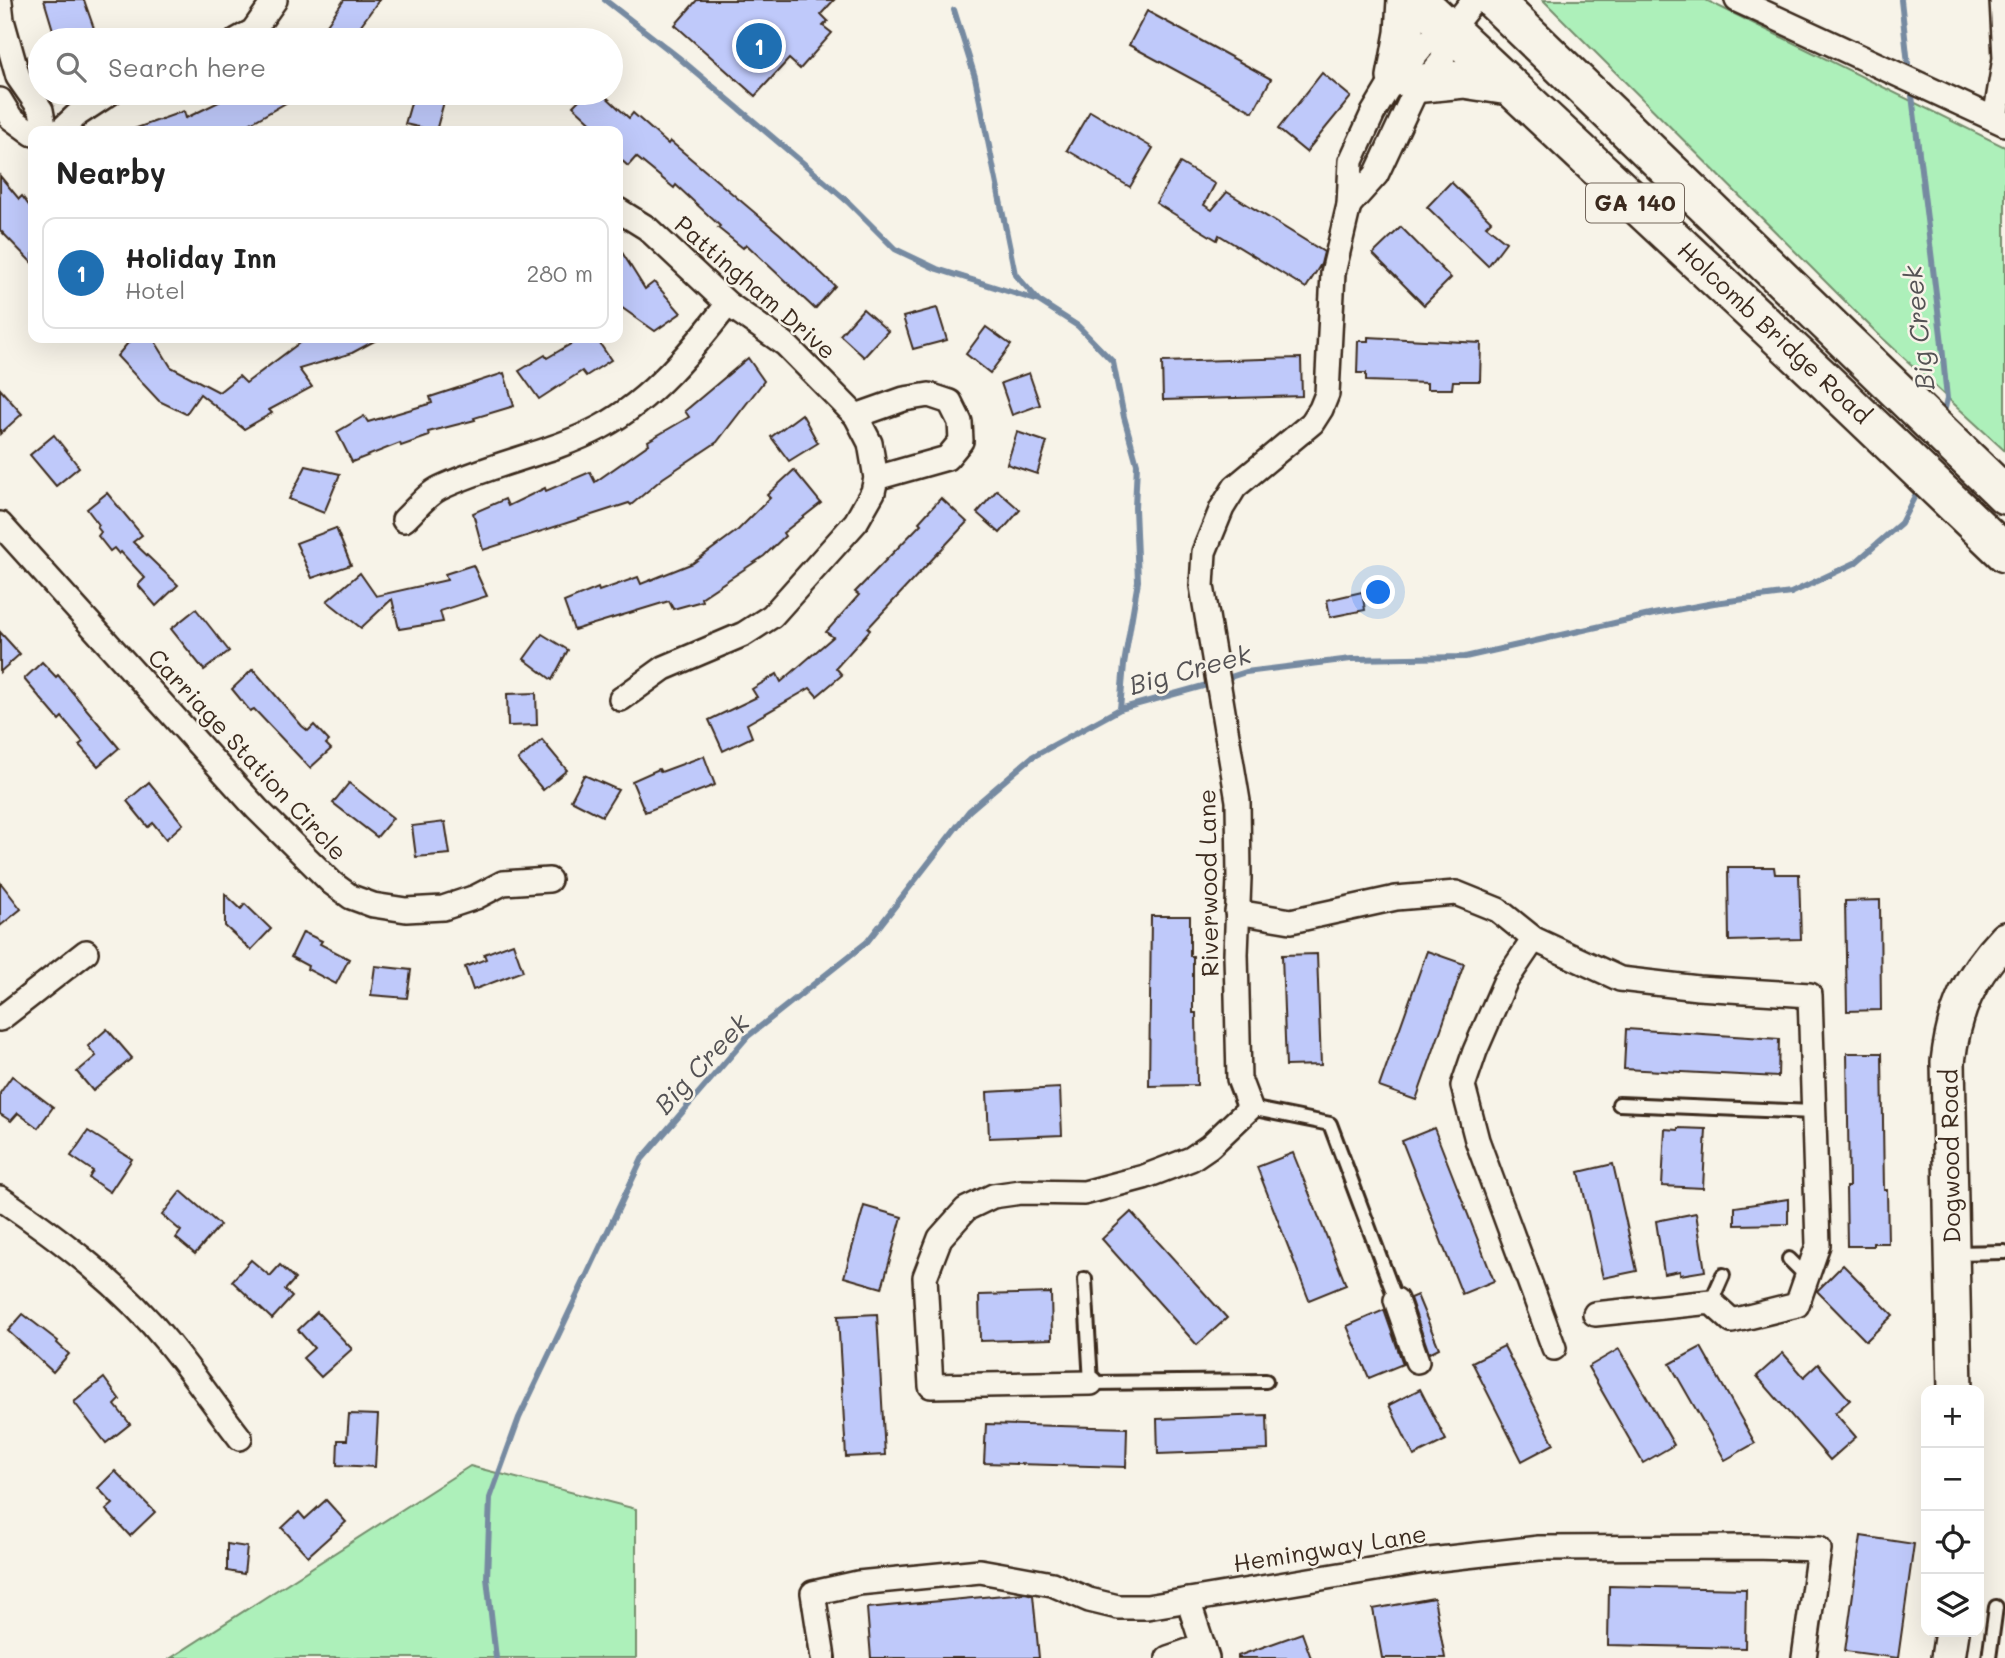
<!DOCTYPE html>
<html lang="en">
<head>
<meta charset="utf-8">
<style>
  body { margin:0; font-family:Mali,sans-serif; background:#f2f2f2; color:#222 }
  .controls { position:absolute; right:21px; bottom:21px; display:grid; overflow:hidden; border-radius:14px; box-shadow:0 7px 28px #0002 }
  .controls button { width:63px; height:63px; display:grid; place-items:center; padding:0; border:0; border-bottom:2px solid #e0e0e0; background:#fff; color:#222; font:35px sans-serif }
  .you { position:absolute; left:1379px; top:593px; width:24px; height:24px; margin:-18px; border:5px solid #fff; border-radius:50%; background:#1a73e8; box-shadow:0 0 0 10px #1a73e833 }
  .badge { display:grid; place-items:center; width:46px; height:46px; border-radius:50%; background:#1f6fb2; color:#fff; font-size:23px; font-weight:700 }
  .pin { position:absolute; translate:-50% -50%; border:4px solid #fff; box-shadow:0 2px 7px #0006 }
  .list { margin:0; padding:0; list-style:none }
  h2 { display:flex; justify-content:space-between; align-items:center; height:91px; margin:0; padding:0 28px; font-size:30px }
  h2 small { font-size:23px; font-weight:400; color:#767676 }
  .list li { display:grid; grid-template-columns:46px 1fr auto; gap:21px; align-items:center; box-sizing:border-box; height:112px; margin:0 14px 14px; padding:0 14px; border:2px solid #e0e0e0; border-radius:14px }
  .list b { display:block; font-size:26px; white-space:nowrap }
  .list p { margin:0; font-size:23px; white-space:nowrap; color:#767676 }
  .list em { font-size:23px; font-style:normal; color:#767676 }
  .icon { flex:none; width:38px; height:38px; fill:none; stroke:currentColor; stroke-width:2; stroke-linecap:round; stroke-linejoin:round }
  .map { position:relative; flex:none; width:2005px; height:1658px; overflow:hidden }
  .search { position:absolute; background:#fff; box-shadow:0 7px 28px #0002; left:28px; top:28px; width:595px; height:77px; display:flex; align-items:center; gap:18px; box-sizing:border-box; padding:0 24px; border-radius:38px; color:#767676; font-size:26px }
  .panel { position:absolute; background:#fff; box-shadow:0 7px 28px #0002; left:28px; top:126px; width:595px; height:217px; border-radius:14px }
  .map>svg:first-child { display:block }
  .green { fill:#adf0ba; stroke:#748d6c; stroke-width:2 }
  .lines { fill:none; stroke-linecap:round; stroke-linejoin:round }
  .stream { stroke:#768aa1; stroke-width:6 }
  .building { fill:#bfc9fa; stroke:#3b2a1e; stroke-width:2 }
  .lane-casing { stroke:#3b2a1e; stroke-width:18 }
  .street-casing { stroke:#3b2a1e; stroke-width:28 }
  .secondary-casing { stroke:#3b2a1e; stroke-width:38 }
  .primary-casing { stroke:#3b2a1e; stroke-width:42 }
  .lane { stroke:#f7f3e8; stroke-width:12 }
  .street { stroke:#f7f3e8; stroke-width:23 }
  .secondary { stroke:#f7f3e8; stroke-width:33 }
  .primary { stroke:#f7f3e8; stroke-width:37 }
  .labels { text-anchor:middle; stroke-width:5; stroke-linejoin:round; paint-order:stroke }
  .shield { fill:#f7f3e8; stroke:#73665b; stroke-width:2 }
  .shield-label { font-size:23px; font-weight:bold; fill:#3b2a1e }
  .street-label { font-size:24px; fill:#3b2a1e; stroke:#f7f3e8 }
  .water-label { font-size:26px; font-style:italic; fill:#545254; stroke:#f7f3e8 }
</style>
</head>
<body>
<div class="map">
<svg width="2005" height="1658" viewBox="0 0 2005 1658">
  <rect width="100%" height="100%" fill="#f7f3e8"/>
  <filter id="ink" filterUnits="userSpaceOnUse"><feTurbulence type="fractalNoise" baseFrequency=".0143" numOctaves="2"/><feDisplacementMap in="SourceGraphic" scale="14" xChannelSelector="R" yChannelSelector="G"/><feConvolveMatrix kernelMatrix="1 2 1 2 8 2 1 2 1" color-interpolation-filters="sRGB"/></filter>
  <g filter="url(#ink)">
    <!-- green -->
    <g class="green">
      <path d="M1543 0H1706L2005 147V451L1877 333Z"/>
      <path d="M470 1466 636 1509V1658H171Z"/>
    </g>
    <g class="lines">
      <!-- stream -->
      <g class="stream">
        <path d="M605 0 678 57 803 163 848 202 895 249 937 269 1039 301 1078 326 1113 362 1124 417 1137 464 1135 508 1138 581 1124 664 1120 709"/>
        <path d="M1901 0 1909 73"/>
        <path d="M954 10 975 77 1015 274 1038 300"/>
        <path d="M1911 87 1941 335 1947 399 1943 417"/>
        <path d="M1224 679 1246 672 1351 659 1465 657 1654 614 1714 603 1791 593 1855 563 1901 523 1920 486"/>
        <path d="M496 1658 487 1578 490 1498 519 1418 642 1159 747 1037 867 942 969 811 1032 757 1120 709 1214 683"/>
      </g>
    </g>
    <!-- building -->
    <g class="building">
      <path d="M44 0H84L98 40H56Z"/>
      <path d="M344 0H379L350 40H316Z"/>
      <path d="M697 0H834L821 14 828 21 823 26 832 33 800 69 789 59 755 96 675 25Z"/>
      <path d="M1147 11 1271 79 1253 112 1129 45Z"/>
      <path d="M1322 73 1351 97 1306 152 1278 129Z"/>
      <path d="M237 93H303L237 131H134V129L184 111 186 118Z"/>
      <path d="M414 93H424L445 98 436 131 405 124Z"/>
      <path d="M586 93H602L629 118 633 113 668 144 670 141 780 234 835 286 815 309 746 244 743 248 718 228 720 226 676 185 674 188 636 157 628 166 618 157V131H600L573 106Z"/>
      <path d="M1090 111 1153 148 1130 187 1067 150Z"/>
      <path d="M1180 163 1215 184 1204 205 1212 210 1227 192 1324 252 1321 264 1306 288 1219 235 1217 240 1156 203Z"/>
      <path d="M0 176 19 199 22 196 33 211V264L0 230Z"/>
      <path d="M1451 182 1491 221 1486 226 1506 242 1488 266 1427 207Z"/>
      <path d="M1401 227 1451 278 1424 305 1373 254Z"/>
      <path d="M618 246 645 289 654 282 681 313 655 331 618 305Z"/>
      <path d="M937 308 947 340 913 349 903 317Z"/>
      <path d="M863 309 888 331 864 357 840 335Z"/>
      <path d="M986 327 1011 345 990 373 966 354Z"/>
      <path d="M1368 337 1481 343 1480 381H1453L1452 389H1427V383L1366 381V373H1357L1358 341H1368Z"/>
      <path d="M132 338H153L171 367 219 392 239 376 246 383 306 338H380L352 353 299 369 312 387 269 410 272 413 244 429 200 394 186 414 159 401 117 356Z"/>
      <path d="M581 338H596L611 360 586 376 582 371 539 399 519 371 545 355 547 358Z"/>
      <path d="M748 358 764 381 717 442 663 478 631 505 629 503 483 550 473 513 505 499 508 506 545 488 546 491 590 472 595 482 649 444 648 441 689 417 685 411Z"/>
      <path d="M1301 358 1302 396 1163 400 1162 362Z"/>
      <path d="M504 373 514 406 474 418 475 420 428 432 429 436 401 446 400 443 352 462 337 432 364 416 368 422 432 403 430 397Z"/>
      <path d="M1029 373 1040 405 1012 415 1001 383Z"/>
      <path d="M0 389 22 414 0 434Z"/>
      <path d="M802 414 818 443 789 461 771 437Z"/>
      <path d="M1017 432 1047 442 1037 474 1007 464Z"/>
      <path d="M54 435 79 467 56 486 30 455Z"/>
      <path d="M306 466 340 474 324 513 289 499Z"/>
      <path d="M794 470 821 503 783 533 785 536 764 556 701 598 702 601 673 609 669 601 574 630 564 602 598 588 599 591 638 577 641 584 693 563 738 530 770 498 767 495Z"/>
      <path d="M997 490 1020 510 1000 533 977 513Z"/>
      <path d="M107 493 142 535 133 542 178 585 156 606 138 585 145 578 121 552 119 554 114 548 110 551 98 536 101 532 97 527 99 525 87 509Z"/>
      <path d="M941 498 967 522 868 628 870 630 836 668 842 675 817 696 810 688 747 724 752 737 723 751 709 720 757 697 752 689 777 674 781 682 833 637 826 632 859 595 855 592 921 524 919 522Z"/>
      <path d="M336 528 351 565 312 578 296 543Z"/>
      <path d="M473 565 487 596 440 611 443 622 399 629 392 599 361 628 327 601 360 573 376 596 447 580 445 574Z"/>
      <path d="M1362 592 1365 610 1330 617 1327 600Z"/>
      <path d="M196 609 229 651 204 670 171 629Z"/>
      <path d="M0 632 20 654 0 672Z"/>
      <path d="M542 634 568 650 552 680 524 659Z"/>
      <path d="M42 662 56 677 58 675 119 748 98 766 79 745 83 742 62 717 59 720 24 679Z"/>
      <path d="M253 669 302 726 308 731 314 725 329 741 326 744 331 749 310 768 254 709 250 711 232 689Z"/>
      <path d="M536 693 537 725 508 726 507 694Z"/>
      <path d="M542 740 567 770 543 790 518 760Z"/>
      <path d="M704 756 715 785 645 812 632 781 659 769 661 772Z"/>
      <path d="M584 775 618 790 602 816 571 800Z"/>
      <path d="M149 782 183 824 166 839 153 823 148 827 127 801Z"/>
      <path d="M349 783 393 818 377 837 333 803Z"/>
      <path d="M445 822 450 854 416 857 412 826Z"/>
      <path d="M1728 867H1774L1775 874H1799L1801 939 1729 941Z"/>
      <path d="M0 882 21 909 0 926Z"/>
      <path d="M225 894 241 909 245 904 271 929 251 950 225 926Z"/>
      <path d="M1880 900 1881 1010 1847 1011 1845 901Z"/>
      <path d="M1151 916H1190V956H1193V1013H1196L1197 1085 1149 1086Z"/>
      <path d="M303 932 322 941 320 944 349 959 336 984 307 969 308 966 291 957Z"/>
      <path d="M513 943 523 971 473 990 465 967 486 959 484 954Z"/>
      <path d="M1427 951 1464 964 1416 1100 1379 1087Z"/>
      <path d="M1317 954 1321 1065 1286 1066 1282 955Z"/>
      <path d="M375 966 411 970 407 998 371 995Z"/>
      <path d="M107 1029 132 1058 93 1091 77 1072 96 1056 88 1046Z"/>
      <path d="M1626 1029 1779 1039 1778 1077 1624 1069Z"/>
      <path d="M1847 1053H1882L1884 1190H1887L1888 1243H1873V1246H1847L1846 1187H1849Z"/>
      <path d="M12 1076 53 1107 38 1128 18 1113 11 1121 0 1114V1093Z"/>
      <path d="M1060 1088 1062 1135 989 1138 987 1092Z"/>
      <path d="M1434 1128 1494 1281 1462 1294 1402 1141Z"/>
      <path d="M1678 1128 1706 1129 1703 1188 1662 1186 1665 1129 1678 1130Z"/>
      <path d="M88 1131 132 1159 110 1192 89 1178 93 1171 71 1156Z"/>
      <path d="M1293 1153 1346 1285 1309 1300 1257 1167Z"/>
      <path d="M1613 1164 1637 1271 1603 1278 1579 1172Z"/>
      <path d="M181 1191 220 1225 195 1254 176 1238 181 1231 162 1215Z"/>
      <path d="M1788 1199V1224L1735 1225V1207Z"/>
      <path d="M864 1206 902 1217 882 1288 844 1277Z"/>
      <path d="M1131 1212 1227 1318 1197 1345 1102 1239Z"/>
      <path d="M1696 1213 1705 1271 1680 1275V1271L1664 1274 1656 1221Z"/>
      <path d="M251 1260 270 1276 280 1265 295 1279 285 1290 292 1297 272 1319 232 1281Z"/>
      <path d="M1843 1265 1893 1315 1866 1341 1817 1291Z"/>
      <path d="M1051 1293 1052 1339 980 1341 979 1295Z"/>
      <path d="M1417 1295 1439 1348 1429 1353 1410 1298Z"/>
      <path d="M1384 1310 1403 1364 1369 1378 1347 1326Z"/>
      <path d="M317 1312 352 1349 321 1377 303 1358 314 1348 298 1330Z"/>
      <path d="M23 1314 58 1341 57 1343 69 1354 53 1372 8 1331Z"/>
      <path d="M877 1314 885 1455 846 1457 838 1316Z"/>
      <path d="M1504 1346 1554 1444 1522 1461 1472 1362Z"/>
      <path d="M1701 1347 1755 1443 1725 1460 1670 1364Z"/>
      <path d="M1619 1349 1674 1445 1643 1463 1588 1367Z"/>
      <path d="M1783 1353 1804 1377 1818 1364 1850 1400 1835 1413 1856 1437 1830 1460 1757 1376Z"/>
      <path d="M104 1378 120 1400 115 1405 130 1424 106 1443 74 1402Z"/>
      <path d="M1420 1389 1446 1440 1414 1456 1389 1405Z"/>
      <path d="M349 1414 378 1415 375 1467 337 1465 338 1440H347Z"/>
      <path d="M1267 1415 1268 1450 1158 1454 1157 1419Z"/>
      <path d="M986 1424 1127 1428 1126 1467 984 1463Z"/>
      <path d="M115 1471 155 1512 130 1536 106 1510 113 1504 98 1488Z"/>
      <path d="M326 1500 346 1522 308 1556 282 1528 299 1512 305 1519Z"/>
      <path d="M1861 1536 1914 1544 1898 1658 1845 1651Z"/>
      <path d="M227 1544 247 1547 244 1574 227 1571Z"/>
      <path d="M1609 1586 1746 1589 1745 1648 1608 1645Z"/>
      <path d="M1025 1593 1033 1595 1039 1658H871L867 1608Z"/>
      <path d="M1434 1598 1445 1658H1382L1373 1609Z"/>
      <path d="M1302 1633 1311 1658H1238V1656Z"/>
    </g>
    <g class="lines">
      <!-- lane casing -->
      <g class="lane-casing">
        <g id="lane">
          <path d="M1619 1104 1814 1112"/>
          <path d="M1250 1108 1330 1124 1396 1300"/>
          <path d="M1953 1253 2005 1252"/>
          <path d="M1789 1259 1808 1278"/>
          <path d="M1085 1279 1091 1383 1266 1381"/>
          <path d="M1711 1302 1723 1275"/>
          <path d="M1989 1658 1996 1607"/>
        </g>
      </g>
      <!-- street casing -->
      <g class="street-casing">
        <g id="street">
          <path d="M1737 0 2005 124"/>
          <path d="M0 2 2 20 18 77 41 110 45 131"/>
          <path d="M237 40 253 31 275 0"/>
          <path d="M0 100 11 118 33 134"/>
          <path d="M1995 119 2005 58 2002 0"/>
          <path d="M60 131 78 114 110 93"/>
          <path d="M1349 205 1376 175 1413 96 1442 61 1450 30 1474 0"/>
          <path d="M618 210 647 228 728 304 785 344 856 416 870 443 876 478 873 492 856 522 772 616 744 634 664 668 621 699"/>
          <path d="M856 416 904 399 929 395 950 402 960 422 961 441 947 458 876 478"/>
          <path d="M404 520C415 510 427 494 440 488 492 463 550 454 601 427 653 399 692 350 728 304"/>
          <path d="M0 524 257 809 332 883 351 897 373 905 406 910 443 908 476 897 503 883 549 880"/>
          <path d="M1237 912 1291 921 1396 898 1456 893 1498 910 1534 939 1620 979 1698 988 1810 995 1818 1245 1797 1305 1732 1321 1711 1302 1595 1314"/>
          <path d="M1534 939 1505 982 1475 1051 1463 1086 1477 1140 1554 1348"/>
          <path d="M0 1019 86 952"/>
          <path d="M0 1198C62 1240 122 1286 169 1344 194 1375 216 1407 240 1438"/>
          <path d="M1396 1300 1417 1361"/>
          <path d="M1091 1383 931 1386 925 1277 940 1238 966 1209 993 1196 1021 1192 1084 1193 1144 1177 1191 1159 1210 1146 1250 1108 1239 1079 1236 954 1239 878 1238 801 1202 586 1204 552 1222 508 1235 487 1312 423 1321 409 1327 394 1333 273 1349 205 1351 161 1373 113 1388 88 1425 43 1450 30"/>
          <path d="M1188 1600 1207 1658"/>
          <path d="M823 1658 813 1593 858 1583 980 1571 1052 1584 1089 1600 1118 1607H1147L1430 1560 1539 1548 1754 1547 1819 1549 1804 1658"/>
          <path d="M1168 1658 1203 1646"/>
        </g>
      </g>
      <!-- secondary casing -->
      <g class="secondary-casing">
        <g id="secondary">
          <path d="M1955 1390 1948 1062C1954 1010 1969 977 2005 939"/>
          <path d="M1948 1658 1952 1632"/>
        </g>
      </g>
      <!-- primary casing -->
      <g class="primary-casing">
        <g id="primary">
          <path d="M1418 0 1820 376 2005 553"/>
          <path d="M1493 0 2005 495"/>
          <path d="M1396 77 1404 33 1406 0"/>
          <path d="M1423 83 1464 79 1509 86"/>
        </g>
      </g>
      <!-- lane -->
      <use href="#lane" class="lane"/>
      <!-- street -->
      <use href="#street" class="street"/>
      <!-- secondary -->
      <use href="#secondary" class="secondary"/>
      <!-- primary -->
      <use href="#primary" class="primary"/>
    </g>
  </g>
  <g class="labels">
    <!-- shield labels -->
    <rect class="shield" x="1586" y="183.5" width="98" height="39" rx="5"/>
    <g class="shield-label">
      <text x="1635" y="211">GA 140</text>
    </g>
    <!-- street labels -->
    <g class="street-label">
      <text transform="translate(755 288) rotate(41)" y="8">Pattingham Drive</text>
      <text transform="translate(1774 333) rotate(43)" y="8">Holcomb Bridge Road</text>
      <text transform="translate(247 755) rotate(47)" y="8">Carriage Station Circle</text>
      <text transform="translate(1209 883) rotate(-91)" y="8">Riverwood Lane</text>
      <text transform="translate(1951 1156) rotate(-91)" y="8">Dogwood Road</text>
      <text transform="translate(1330 1549) rotate(-9)" y="8">Hemingway Lane</text>
    </g>
    <!-- water labels -->
    <g class="water-label">
      <text transform="translate(1919 328) rotate(-96)" y="9">Big Creek</text>
      <text transform="translate(1190 670) rotate(-15)" y="9">Big Creek</text>
      <text transform="translate(702 1064) rotate(-47)" y="9">Big Creek</text>
    </g>
  </g>
</svg>
<div class="controls">
<button>+</button>
<button>−</button>
<button><svg class="icon" aria-label="locate" viewBox="0 0 24 24"><circle cx="12" cy="12" r="6"/><path d="M12 2v4M12 18v4M2 12h4M18 12h4"/></svg></button>
<button><svg class="icon" aria-label="layers" viewBox="0 0 24 24"><path d="M12 4l9 5-9 5-9-5zM3 14l9 5 9-5"/></svg></button>
</div>
<div class="you"></div>
<div class="pin badge" style="left:759px;top:46px">1</div>
<div class="search"><svg class="icon" aria-label="search" viewBox="0 0 24 24"><circle cx="10" cy="10" r="6"/><path d="M15 15l6 6"/></svg>Search here</div>
<section class="panel">
<h2>Nearby<small></small></h2>
<ul class="list">
<li><span class="badge">1</span><div><b>Holiday Inn</b><p>Hotel</p></div><em>280 m</em></li>
</ul>
</section>
</div>
</body>
</html>
